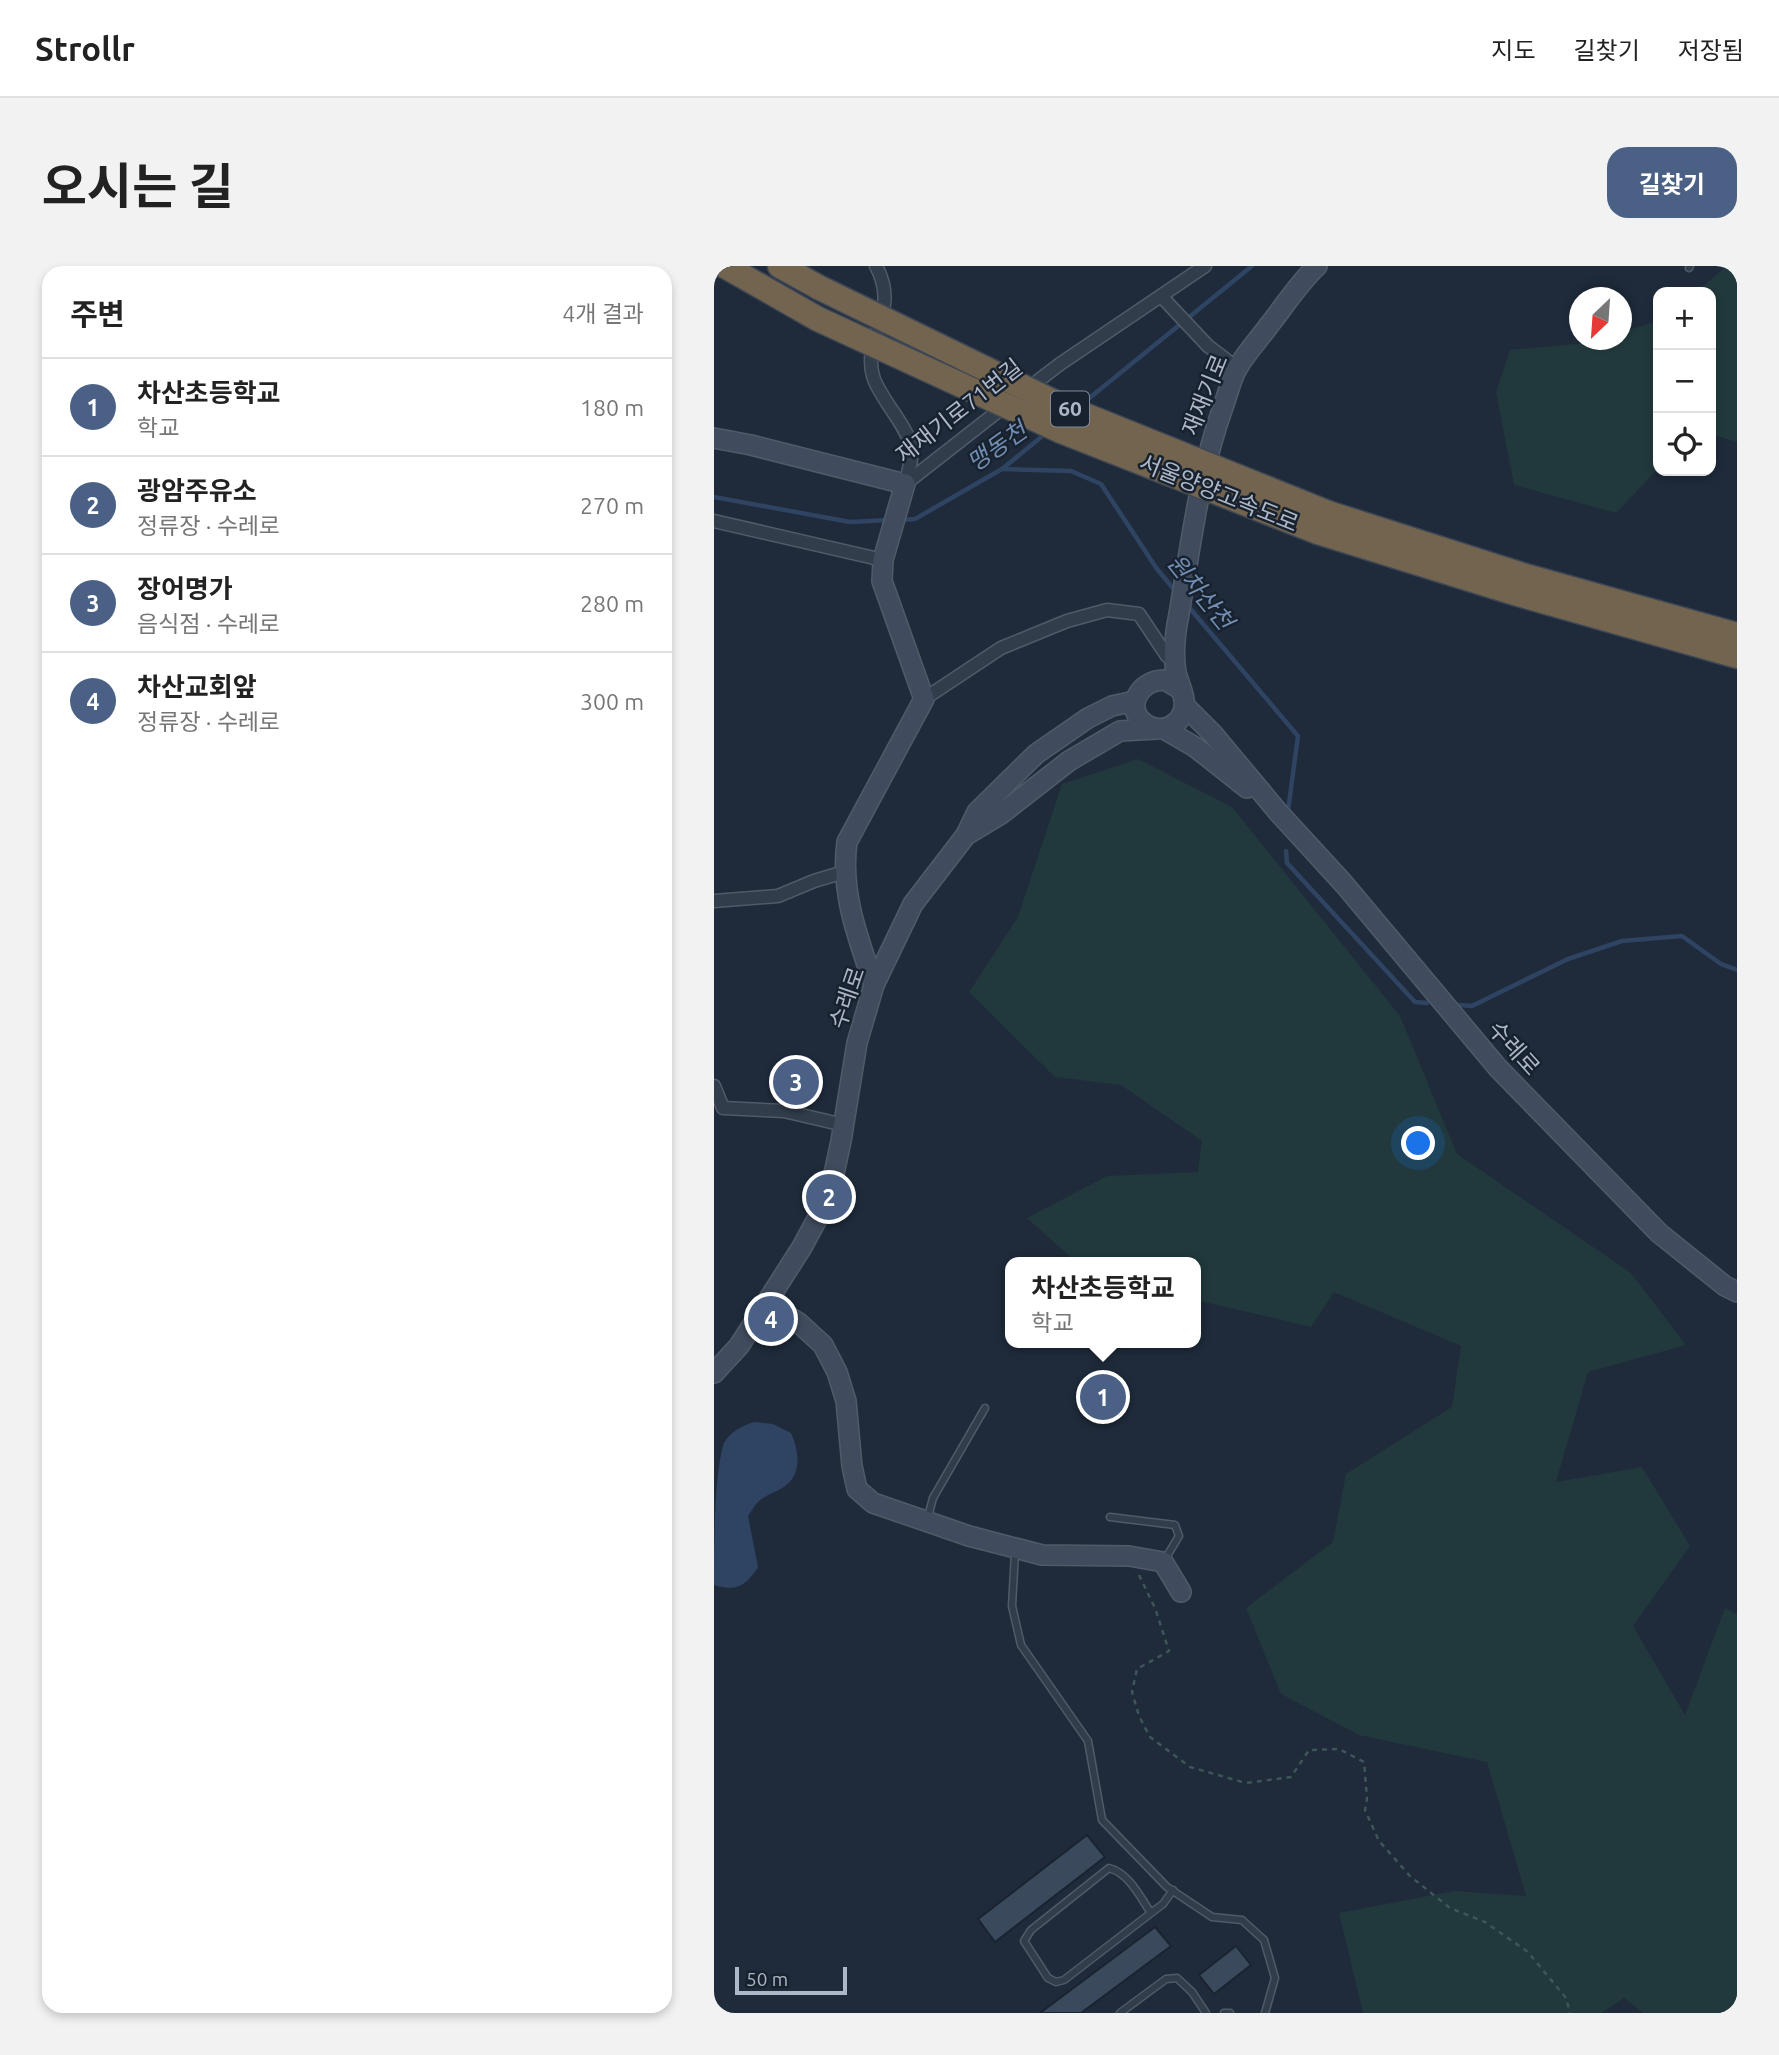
<!DOCTYPE html>
<html lang="ko">
<head>
<meta charset="utf-8">
<style>
  body { margin:0; font-family:Ubuntu,"Noto Sans KR",sans-serif; background:#f2f2f2; color:#222 }
  .controls { position:absolute; right:21px; top:21px; display:grid; overflow:hidden; border-radius:14px; box-shadow:0 4px 10px #0003 }
  .controls button { width:63px; height:63px; display:grid; place-items:center; padding:0; border:0; border-bottom:2px solid #e0e0e0; background:#fff; color:#222; font:35px sans-serif }
  .compass { position:absolute; left:855px; top:21px; width:63px; height:63px; border-radius:50%; background:#fff; box-shadow:0 4px 10px #0003; rotate:205deg }
  .scale { position:absolute; left:21px; bottom:18px; width:112px; box-sizing:border-box; padding-left:7px; border:4px solid #adb7c7; border-top:0; font-size:19px; line-height:24px; white-space:nowrap; color:#adb7c7; -webkit-text-stroke:5px #18222f; paint-order:stroke }
  .you { position:absolute; left:705px; top:878px; width:24px; height:24px; margin:-18px; border:5px solid #fff; border-radius:50%; background:#1a73e8; box-shadow:0 0 0 10px #1a73e833 }
  .badge { display:grid; place-items:center; width:46px; height:46px; border-radius:50%; background:#4a6185; color:#fff; font-size:23px; font-weight:700 }
  .pin { position:absolute; translate:-50% -50%; border:4px solid #fff; box-shadow:0 2px 7px #0006 }
  .popup { position:absolute; left:291px; top:991px; width:196px; height:91px; box-sizing:border-box; display:grid; place-content:center; border-radius:14px; background:#fff; filter:drop-shadow(0 2px 5px #0005); font-size:23px; white-space:nowrap; color:#767676 }
  .popup b { font-size:26px; color:#222 }
  .popup::after { content:''; position:absolute; left:50%; top:100%; margin-left:-14px; border:14px solid transparent; border-top-color:#fff }
  .list { margin:0; padding:0; list-style:none }
  h2 { display:flex; justify-content:space-between; align-items:center; height:91px; margin:0; padding:0 28px; font-size:30px }
  h2 small { font-size:23px; font-weight:400; color:#767676 }
  .list li { display:grid; grid-template-columns:46px 1fr auto; gap:21px; align-items:center; box-sizing:border-box; height:98px; padding:0 28px; border-top:2px solid #e0e0e0 }
  .list b { display:block; font-size:26px; white-space:nowrap }
  .list p { margin:0; font-size:23px; white-space:nowrap; color:#767676 }
  .list em { font-size:23px; font-style:normal; color:#767676 }
  .icon { flex:none; width:38px; height:38px; fill:none; stroke:currentColor; stroke-width:2; stroke-linecap:round; stroke-linejoin:round }
  .map { position:relative; flex:none; width:1023px; height:1747px; overflow:hidden; border-radius:21px }
  header { display:flex; align-items:center; gap:42px; box-sizing:border-box; height:98px; padding:0 35px; background:#fff; border-bottom:2px solid #e0e0e0 }
  header strong { font-size:33px }
  nav { display:flex; gap:38px; margin-inline-start:auto; font-size:24px }
  .intro { display:flex; align-items:center; justify-content:space-between; box-sizing:border-box; height:168px; padding:0 42px }
  h1 { margin:0; font-size:49px }
  .button { padding:18px 32px; border-radius:21px; background:#4a6185; color:#fff; font-size:24px; font-weight:700 }
  main { display:flex; gap:42px; padding:0 42px }
  aside { flex:1; background:#fff; border-radius:21px; box-shadow:0 4px 10px #0003 }
  .map>svg:first-child { display:block }
  .green { fill:#21393c }
  .water { fill:#2e4462 }
  .lines { fill:none; stroke-linecap:round; stroke-linejoin:round }
  .stream { stroke:#2e4462; stroke-width:4.5 }
  .building { fill:#3a495b; stroke:#1a2431; stroke-width:2 }
  .lane-casing { stroke:#505a68; stroke-width:9 }
  .street-casing { stroke:#505a68; stroke-width:15 }
  .secondary-casing { stroke:#505a68; stroke-width:22 }
  .highway-casing { stroke:#3d4755; stroke-width:27 }
  .path { stroke:#3e5659; stroke-width:2.5; stroke-dasharray:5 5; stroke-linecap:butt }
  .lane { stroke:#323d4b; stroke-width:6 }
  .street { stroke:#323d4b; stroke-width:12 }
  .secondary { stroke:#404c5e; stroke-width:19 }
  .highway { stroke:#72644e; stroke-width:24 }
  .highway-bridge-casing { stroke:#3d4755; stroke-width:27; stroke-linecap:butt }
  .highway-bridge { stroke:#72644e; stroke-width:24 }
  .labels { text-anchor:middle; stroke-width:5; stroke-linejoin:round; paint-order:stroke }
  .shield { fill:#18222f; stroke:#808a99; stroke-width:2 }
  .shield-label { font-size:21px; font-weight:bold; fill:#adb7c7 }
  .street-label { font-size:23px; fill:#adb7c7; stroke:#18222f }
  .water-label { font-size:24px; font-style:italic; fill:#728eb3; stroke:#18222f }
</style>
</head>
<body>
<header>
<strong>Strollr</strong>
<nav><a>지도</a><a>길찾기</a><a>저장됨</a></nav>
</header>
<div class="intro"><h1>오시는 길</h1><a class="button">길찾기</a></div>
<main>
<aside>
<h2>주변<small>4개 결과</small></h2>
<ul class="list">
<li><span class="badge">1</span><div><b>차산초등학교</b><p>학교</p></div><em>180 m</em></li>
<li><span class="badge">2</span><div><b>광암주유소</b><p>정류장 · 수레로</p></div><em>270 m</em></li>
<li><span class="badge">3</span><div><b>장어명가</b><p>음식점 · 수레로</p></div><em>280 m</em></li>
<li><span class="badge">4</span><div><b>차산교회앞</b><p>정류장 · 수레로</p></div><em>300 m</em></li>
</ul>
</aside>
<div class="map">
<svg width="1023" height="1747" viewBox="0 0 1023 1747">
  <rect width="100%" height="100%" fill="#1f2b3b"/>
  <!-- green -->
  <g class="green">
    <path d="M1013 0H1023V176L997 168V26H982Z"/>
    <path d="M944 55V203L902 247 800 219 782 126 796 84 872 77 885 74H908V66Z"/>
    <path d="M424 493 518 541 686 750 743 888 917 1007 972 1079 874 1106 842 1216 928 1201 976 1280 919 1360 971 1449 1011 1342 1023 1348V1747H929L910 1732 887 1747H649L625 1647 740 1625 812 1630 773 1496 645 1469 567 1428 532 1342 619 1276 632 1208 738 1141 747 1080 620 1026 597 1061 482 1034V996H362L313 952 393 910 484 906 488 875 407 819 341 811 255 726 304 651 348 518Z"/>
  </g>
  <!-- water -->
  <path class="water" d="M40 1156 59 1158 77 1167C85 1185 89 1210 68 1222 60 1227 51 1229 44 1236 40 1240 37 1246 34 1250L44 1301C32 1320 22 1326 0 1319 0 1283 0 1207 10 1177 17 1165 28 1160 40 1156Z"/>
  <g class="lines">
    <!-- stream -->
    <g class="stream">
      <path d="M368 138 538 0"/>
      <path d="M288 203 357 205 387 218 443 303 463 327"/>
      <path d="M0 231 136 256 175 254"/>
      <path d="M187 254 201 253 288 203 331 168"/>
      <path d="M473 339 584 470 574 545"/>
      <path d="M572 585 573 597 701 736 713 737"/>
      <path d="M746 739 758 740 854 693 908 675 968 670 1007 698 1023 704"/>
    </g>
  </g>
  <!-- building -->
  <g class="building">
    <path d="M373 1569 391 1591 281 1676 264 1653Z"/>
    <path d="M441 1661 457 1680 367 1747H326Z"/>
    <path d="M522 1680 537 1699 500 1728 485 1709Z"/>
  </g>
  <g class="lines">
    <!-- lane casing -->
    <g class="lane-casing">
      <g id="lane">
        <path d="M975 2 976 0"/>
        <path d="M396 1251 461 1259 465 1270 450 1295"/>
        <path d="M217 1252 215 1247 219 1232 271 1142"/>
        <path d="M301 1286 298 1340 307 1379 374 1475 388 1554 453 1621 498 1651 528 1654 550 1674 561 1712 551 1747"/>
        <path d="M437 1647C426 1631 415 1607 395 1602L317 1664 310 1675 334 1712 342 1716 350 1714 437 1647 449 1638 459 1624"/>
        <path d="M406 1747 452 1713 463 1712 478 1726 492 1747"/>
        <path d="M510 1747H516"/>
      </g>
    </g>
    <!-- street casing -->
    <g class="street-casing">
      <g id="street">
        <path d="M162 0C187 46 148 70 159 110 164 130 195 162 197 181 199 193 194 206 191 218"/>
        <path d="M447 30 494 80 523 102"/>
        <path d="M312 124 346 98 491 0"/>
        <path d="M191 218 292 139"/>
        <path d="M0 255 169 294"/>
        <path d="M210 433 287 382 353 355 393 344 425 348 453 390"/>
        <path d="M0 635 64 630 100 615 130 606"/>
        <path d="M0 820 9 842 70 845 130 859"/>
      </g>
    </g>
    <!-- secondary casing -->
    <g class="secondary-casing">
      <g id="secondary">
        <path d="M0 172 37 179 191 218 169 294 168 315 210 433 133 576C126 626 144 672 160 719"/>
        <path d="M466 423 451 414C425 413 408 444 433 459 448 468 467 459 470 442 472 431 465 418 462 407 459 388 461 367 465 348 477 278 485 208 509 141 514 128 517 112 524 101 533 86 546 72 556 58 571 39 585 17 603 0"/>
        <path d="M471 440 499 468 564 546 630 618 784 802 945 967 1011 1020 1023 1026"/>
        <path d="M450 463 481 481 533 522"/>
        <path d="M252 569 287 548 355 495 406 465 443 463"/>
        <path d="M52 1037 85 1057 109 1079 123 1106 132 1135 138 1200 143 1223 159 1237 255 1270 328 1289 415 1290 449 1296 467 1326"/>
        <path d="M0 1107 25 1080 88 981 115 931 127 875 143 777 160 719 199 638 252 569 263 546 322 488 374 452 398 440 421 435"/>
      </g>
    </g>
    <!-- highway casing -->
    <g class="highway-casing">
      <g id="highway">
        <path d="M11 0 104 53"/>
        <path d="M66 0 106 22"/>
        <path d="M614 247 808 309 1023 369"/>
        <path d="M604 266 804 328 1023 390"/>
      </g>
    </g>
    <!-- path -->
    <path class="path" d="M425 1309 441 1342 455 1385 423 1403 418 1426 425 1450 436 1471 476 1501 532 1517 577 1511 595 1484 625 1483 650 1496 653 1532 651 1544 665 1575 696 1610 736 1642 771 1656 814 1686 852 1732 856 1747"/>
    <!-- lane -->
    <use href="#lane" class="lane"/>
    <!-- street -->
    <use href="#street" class="street"/>
    <!-- secondary -->
    <use href="#secondary" class="secondary"/>
    <!-- highway -->
    <use href="#highway" class="highway"/>
    <!-- highway-bridge casing -->
    <g class="highway-bridge-casing">
      <g id="highway-bridge">
        <path d="M106 22 348 140 614 247"/>
        <path d="M104 53 347 165 604 266"/>
      </g>
    </g>
    <!-- highway-bridge -->
    <use href="#highway-bridge" class="highway-bridge"/>
  </g>
  <g class="labels">
    <!-- shield labels -->
    <rect class="shield" x="337" y="125.5" width="38" height="35" rx="5"/>
    <g class="shield-label">
      <text x="356" y="150">60</text>
    </g>
    <!-- street labels -->
    <g class="street-label">
      <text transform="translate(491 129) rotate(-68)" y="8">재재기로</text>
      <text transform="translate(245 145) rotate(-38)" y="8">재재기로71번길</text>
      <text transform="translate(505 227) rotate(22)" y="8">서울양양고속도로</text>
      <text transform="translate(133 732) rotate(-71)" y="8">수레로</text>
      <text transform="translate(800 782) rotate(48)" y="8">수레로</text>
    </g>
    <!-- water labels -->
    <g class="water-label">
      <text transform="translate(283 181) rotate(-35)" y="8">맹동천</text>
      <text transform="translate(486 326) rotate(51)" y="8">원차산천</text>
    </g>
  </g>
</svg>
<div class="controls">
<button>+</button>
<button>−</button>
<button><svg class="icon" aria-label="locate" viewBox="0 0 24 24"><circle cx="12" cy="12" r="6"/><path d="M12 2v4M12 18v4M2 12h4M18 12h4"/></svg></button>
</div>
<svg class="compass" viewBox="-18 -18 36 36"><path d="M0-13l5 13h-10z" fill="#e53935"/><path d="M0 13l5-13h-10z" fill="#767676"/></svg>
<div class="scale">50 m</div>
<div class="you"></div>
<div class="pin badge" style="left:389px;top:1131px">1</div>
<div class="popup"><b>차산초등학교</b>학교</div>
<div class="pin badge" style="left:115px;top:931px">2</div>
<div class="pin badge" style="left:82px;top:816px">3</div>
<div class="pin badge" style="left:57px;top:1053px">4</div>
</div>
</main>
</body>
</html>
